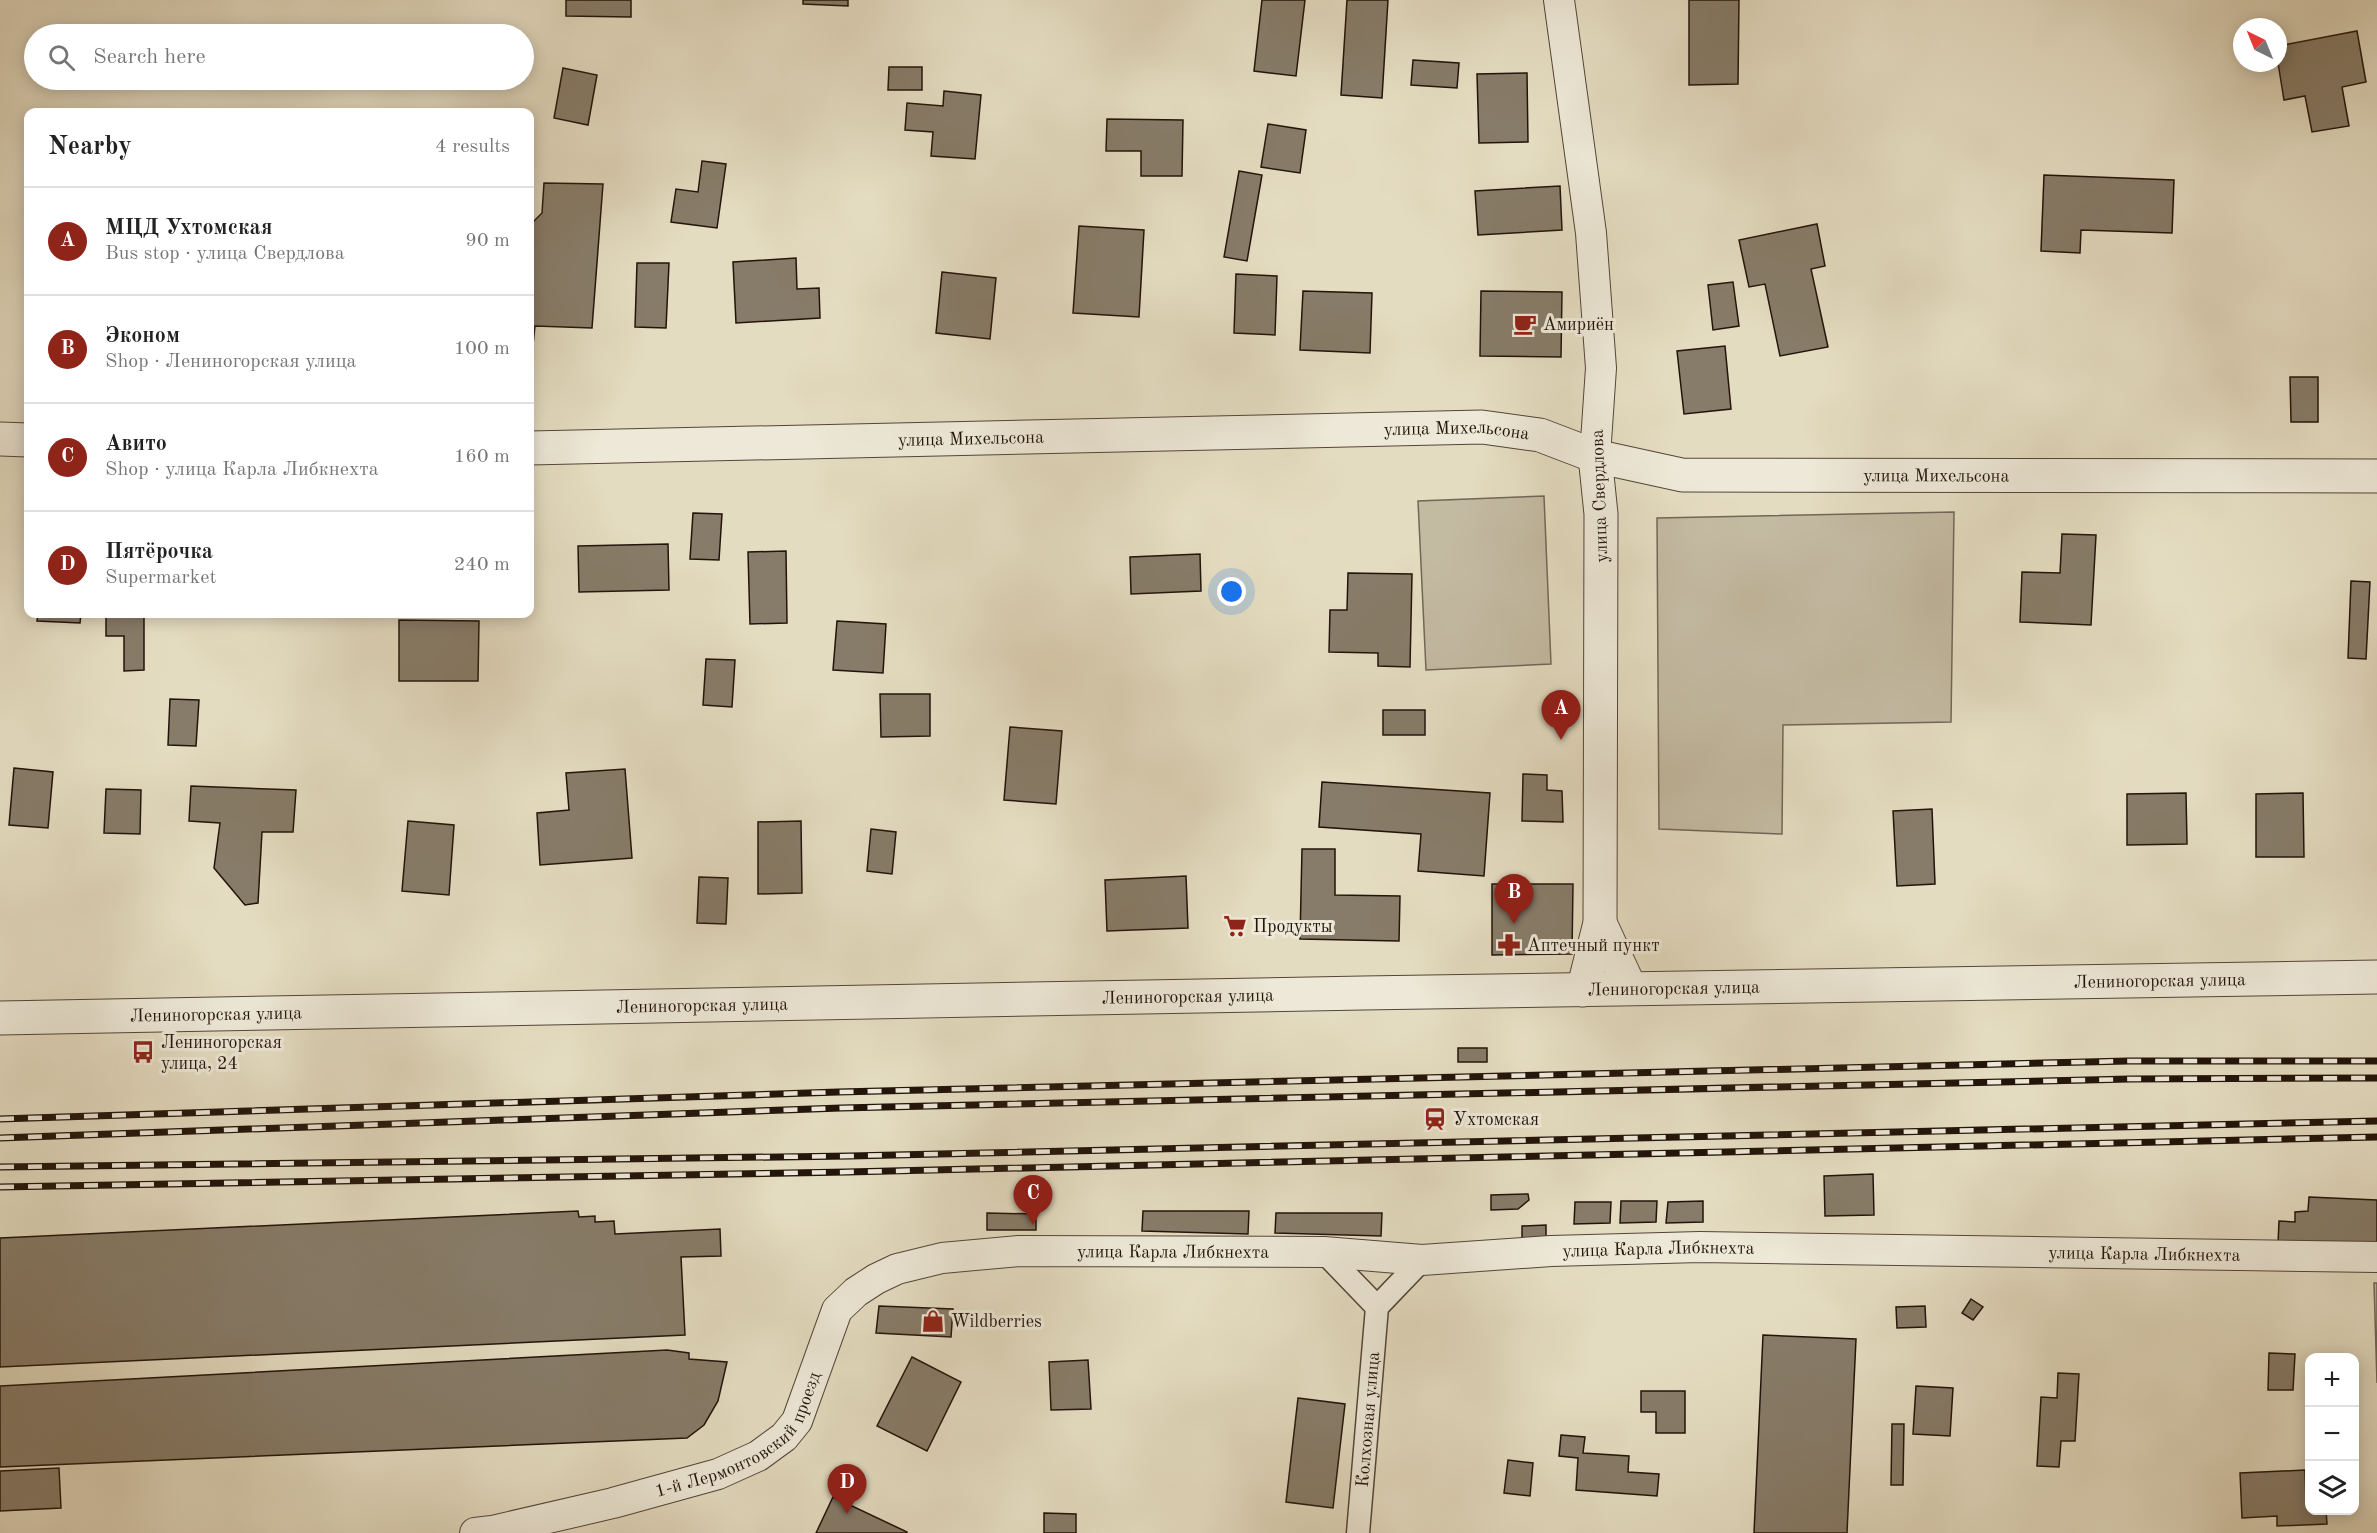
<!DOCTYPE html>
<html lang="en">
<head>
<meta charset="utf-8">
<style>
  body { margin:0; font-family:"Old Standard TT",serif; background:#f6f6f6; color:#222 }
  .controls { position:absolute; right:18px; bottom:18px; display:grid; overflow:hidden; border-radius:12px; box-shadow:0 3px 15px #0003 }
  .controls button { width:54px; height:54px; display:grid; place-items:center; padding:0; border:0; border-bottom:2px solid #e0e0e0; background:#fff; color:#222; font:30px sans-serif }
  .compass { position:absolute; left:2233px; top:18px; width:54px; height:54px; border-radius:50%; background:#fff; box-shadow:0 3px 15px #0003; rotate:317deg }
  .you { position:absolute; left:1232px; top:592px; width:21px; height:21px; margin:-15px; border:4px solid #fff; border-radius:50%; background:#1a73e8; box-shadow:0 0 0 9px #1a73e833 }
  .badge { display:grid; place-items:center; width:39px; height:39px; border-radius:50%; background:#8f2418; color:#fff; font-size:20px; font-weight:700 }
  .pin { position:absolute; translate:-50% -50px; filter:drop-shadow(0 2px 3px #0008) }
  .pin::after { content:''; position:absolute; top:32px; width:21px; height:18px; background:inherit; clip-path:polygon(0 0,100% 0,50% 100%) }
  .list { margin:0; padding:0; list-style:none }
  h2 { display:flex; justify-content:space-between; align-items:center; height:78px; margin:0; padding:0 24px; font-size:26px }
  h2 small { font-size:20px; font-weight:400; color:#767676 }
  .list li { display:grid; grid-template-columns:39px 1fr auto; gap:18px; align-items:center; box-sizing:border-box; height:108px; padding:0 24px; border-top:2px solid #e0e0e0 }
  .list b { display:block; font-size:22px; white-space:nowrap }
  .list p { margin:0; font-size:20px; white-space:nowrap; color:#767676 }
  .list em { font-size:20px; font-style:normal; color:#767676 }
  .icon { flex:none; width:33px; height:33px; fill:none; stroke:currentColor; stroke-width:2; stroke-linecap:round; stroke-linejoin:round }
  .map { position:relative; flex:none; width:2377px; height:1533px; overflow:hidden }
  .search { position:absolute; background:#fff; box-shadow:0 3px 15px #0003; left:24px; top:24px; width:510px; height:66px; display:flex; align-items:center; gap:15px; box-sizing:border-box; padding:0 21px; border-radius:33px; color:#767676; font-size:22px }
  .panel { position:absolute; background:#fff; box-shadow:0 3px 15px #0003; left:24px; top:108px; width:510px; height:510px; border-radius:12px }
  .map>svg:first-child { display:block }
  .green { fill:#c3baa2; stroke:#726756; stroke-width:1.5 }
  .building { fill:#877c69; stroke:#22140a; stroke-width:1.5 }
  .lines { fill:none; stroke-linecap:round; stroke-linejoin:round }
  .pedestrian-casing { stroke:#524638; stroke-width:25 }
  .minor-casing { stroke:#524638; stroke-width:32 }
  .tertiary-casing { stroke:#524638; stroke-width:35 }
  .pedestrian { stroke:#ede8d7; stroke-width:22 }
  .minor { stroke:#ede8d7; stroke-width:30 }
  .tertiary { stroke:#ede8d7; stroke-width:33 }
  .rail-casing { stroke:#22140a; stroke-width:7 }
  .rail { stroke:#ede8d7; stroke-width:4.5; stroke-dasharray:14; stroke-linecap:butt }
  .labels { text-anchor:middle; stroke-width:6; stroke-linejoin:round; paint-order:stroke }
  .poi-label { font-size:18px; fill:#22140a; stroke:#ede8d7; text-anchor:start }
  .street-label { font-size:18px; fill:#22140a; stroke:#ede8d7 }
</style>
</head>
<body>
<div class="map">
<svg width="2377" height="1533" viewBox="0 0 2377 1533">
  <rect width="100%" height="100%" fill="#e4dcc1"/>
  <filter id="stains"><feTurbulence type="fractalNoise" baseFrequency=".00333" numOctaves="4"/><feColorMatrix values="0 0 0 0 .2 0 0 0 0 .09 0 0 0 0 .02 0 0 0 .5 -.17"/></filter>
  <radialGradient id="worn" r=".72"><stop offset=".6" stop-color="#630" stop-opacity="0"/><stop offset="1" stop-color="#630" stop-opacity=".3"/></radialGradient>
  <!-- green -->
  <g class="green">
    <path d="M1544 496 1551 664 1426 670 1418 501Z"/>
    <path d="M1954 512 1951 722 1783 725 1782 834 1659 829 1657 518Z"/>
    <path d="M2374 1283H2377V1383Z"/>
  </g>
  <!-- building -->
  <g class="building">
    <path d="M566 0H631V17L566 16Z"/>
    <path d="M803 0H848V6L803 4Z"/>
    <path d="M1262 0H1305L1296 76 1254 71Z"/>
    <path d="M1347 0H1388L1382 98 1341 95Z"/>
    <path d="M1689 0H1739L1738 84 1689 85Z"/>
    <path d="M2357 31 2366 82 2342 87 2349 126 2312 132 2305 96 2284 100 2278 63V46Z"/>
    <path d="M1413 60 1459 63 1457 88 1411 85Z"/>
    <path d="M889 67H922V90H888Z"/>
    <path d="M563 68 597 75 588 125 554 118Z"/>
    <path d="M1527 73 1528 142 1479 143 1477 74Z"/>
    <path d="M944 91 981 95 975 159 931 156 933 132 905 130 907 103 943 106Z"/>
    <path d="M1107 119 1183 120 1182 176H1141V151H1106Z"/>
    <path d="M1268 124 1306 130 1300 173 1261 167Z"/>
    <path d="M702 161 726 164 717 228 671 222 676 189 698 192Z"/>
    <path d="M1239 171 1262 175 1247 261 1224 257Z"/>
    <path d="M2044 175 2174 180 2172 233 2081 230 2080 253 2041 251Z"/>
    <path d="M544 183 603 184 592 328 535 326 530 374V225L542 213Z"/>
    <path d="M1560 186 1562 230 1478 235 1475 191Z"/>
    <path d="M1817 224 1825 266 1811 269 1828 347 1780 356 1765 284 1749 287 1739 240Z"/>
    <path d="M1079 226 1144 230 1139 317 1073 313Z"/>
    <path d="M796 258 797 289 819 288 820 318 736 323 733 262Z"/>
    <path d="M637 263H669L666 328 635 327Z"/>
    <path d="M942 272 996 278 990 339 936 333Z"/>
    <path d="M1236 274 1277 276 1275 335 1234 333Z"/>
    <path d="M1733 282 1739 326 1713 330 1708 285Z"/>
    <path d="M1303 291 1372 293 1370 353 1300 350Z"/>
    <path d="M1481 291 1562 292 1561 357 1480 356Z"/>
    <path d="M1725 346 1731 409 1684 414 1677 351Z"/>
    <path d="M2290 377H2318V422H2291Z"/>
    <path d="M693 513 722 514 719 560 690 559Z"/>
    <path d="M2062 534 2096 535 2091 625 2020 622 2022 572 2060 573Z"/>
    <path d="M668 544 669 590 579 592 578 546Z"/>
    <path d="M786 551 787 623 750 624 748 552Z"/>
    <path d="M1200 554 1201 591 1131 594 1130 557Z"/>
    <path d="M1348 573 1412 574 1410 667 1378 666V653L1329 652 1330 610H1347Z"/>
    <path d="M2351 581 2370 582 2366 659 2348 658Z"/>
    <path d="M38 614H81L80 623 37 621Z"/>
    <path d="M106 614H144V670L124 671V636H106Z"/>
    <path d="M399 620 479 621 478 681H399Z"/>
    <path d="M837 621 886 624 883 673 833 670Z"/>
    <path d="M706 659 735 660 732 707 703 705Z"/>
    <path d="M880 694H930V736L881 737Z"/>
    <path d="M170 699 199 700 196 746 168 745Z"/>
    <rect x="1383" y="710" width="42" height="25"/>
    <path d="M1010 727 1062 731 1056 804 1004 800Z"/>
    <path d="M14 768 53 772 48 828 9 825Z"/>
    <path d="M625 769 632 858 540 865 537 813 569 810 566 773Z"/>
    <path d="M1523 774 1547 775V790L1562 791 1563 822 1522 821Z"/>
    <path d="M1322 782 1490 793 1484 876 1418 871 1421 834 1319 827Z"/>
    <path d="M191 786 296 790 293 832H262L258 903 245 905 214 868 220 823 189 821Z"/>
    <path d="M106 789 141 790 140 834 104 833Z"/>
    <path d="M2186 793 2187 844 2127 845V794Z"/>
    <path d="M2303 793 2304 857H2256V794Z"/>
    <path d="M1932 809 1935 884 1897 886 1893 811Z"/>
    <path d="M408 821 454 825 449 895 402 891Z"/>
    <path d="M801 821 802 893 758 894V822Z"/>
    <path d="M871 829 896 832 892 874 867 871Z"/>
    <path d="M1302 849H1335V895L1400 896 1399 941 1300 939Z"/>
    <path d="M1186 876 1188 928 1107 931 1105 880Z"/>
    <path d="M699 877 728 878 726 924 697 923Z"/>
    <path d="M1492 884H1573L1572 954 1492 955Z"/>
    <rect x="1458" y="1048" width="29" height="14"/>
    <path d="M1873 1174 1874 1215 1825 1216 1824 1176Z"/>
    <path d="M1528 1194 1529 1200 1518 1209 1491 1210V1195Z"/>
    <path d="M2309 1197 2377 1200V1247L2278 1244 2279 1221 2295 1222V1212L2308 1211Z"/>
    <path d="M1621 1201H1657L1656 1222 1620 1223Z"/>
    <path d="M1703 1201V1222L1666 1223 1668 1202Z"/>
    <path d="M1575 1202H1611L1610 1223 1574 1224Z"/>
    <path d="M578 1211 579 1217 595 1216V1222L614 1221 615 1234 720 1229 721 1256 681 1257 685 1335 0 1367V1238Z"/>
    <path d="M1143 1211H1249L1248 1234 1142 1231Z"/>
    <path d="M987 1213 1036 1214V1230H987Z"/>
    <path d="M1276 1213H1382L1381 1236 1275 1233Z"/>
    <path d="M1546 1225V1238H1522V1226Z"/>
    <path d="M1971 1299 1983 1307 1973 1320 1962 1313Z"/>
    <path d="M879 1306 953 1309 951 1337 876 1333Z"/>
    <path d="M1925 1306 1926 1327 1897 1328 1896 1307Z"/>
    <path d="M1763 1335 1856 1339 1847 1533H1754Z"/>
    <path d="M667 1350 689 1353V1359L727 1362 718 1401 704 1425 687 1438 0 1467V1386Z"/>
    <path d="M2269 1353 2295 1354 2293 1390H2268Z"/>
    <path d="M912 1357 961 1382 927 1451 877 1426Z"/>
    <path d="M1088 1360 1091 1409 1051 1410 1049 1362Z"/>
    <path d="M2058 1373 2079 1374 2075 1441H2061L2059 1467 2037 1466 2041 1397 2057 1398Z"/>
    <path d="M1916 1386 1953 1388 1950 1436 1913 1434Z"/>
    <path d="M1641 1391H1685V1433H1656V1412H1641Z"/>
    <path d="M1298 1398 1345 1404 1333 1508 1286 1502Z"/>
    <path d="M1892 1424H1904L1903 1485H1891Z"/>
    <path d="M1561 1435 1585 1437 1583 1453 1629 1456 1628 1472 1659 1474 1657 1496 1576 1490 1578 1458 1559 1456Z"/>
    <path d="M1508 1460 1533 1463 1530 1496 1504 1493Z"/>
    <path d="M59 1468 61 1508 0 1511V1471Z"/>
    <path d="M2305 1470 2306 1504H2310V1510H2326L2327 1524 2277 1526V1516L2242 1518 2240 1473Z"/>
    <path d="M833 1497 907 1532V1533H816Z"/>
    <path d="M1044 1513 1076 1514V1533H1044Z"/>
  </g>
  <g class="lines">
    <!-- pedestrian casing -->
    <g class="pedestrian-casing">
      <g id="pedestrian">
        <path d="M1324 1252 1377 1307"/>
        <path id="s1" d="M1358 1533 1377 1307 1422 1260"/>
      </g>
    </g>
    <!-- minor casing -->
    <g class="minor-casing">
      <g id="minor">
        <path d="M1559 0 1591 233 1601 368 1595 456"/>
        <path id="s2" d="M475 1533 492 1531 613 1503 718 1474 758 1456 784 1437 797 1421 837 1310 856 1292 876 1279 897 1269 942 1258 1019 1251 1324 1252 1422 1260 1551 1251 1700 1247 2377 1257"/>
      </g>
    </g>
    <!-- tertiary casing -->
    <g class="tertiary-casing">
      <g id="tertiary">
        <path d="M0 439 28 440"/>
        <path id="s3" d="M530 448 1482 427 1540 435 1595 456 1682 475 2377 476"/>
        <path d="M1600 923 1630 988"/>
        <path d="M1583 990 1600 923 1601 514 1595 456"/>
        <path id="s4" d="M0 1018 1363 993 2377 977"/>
      </g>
    </g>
    <!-- pedestrian -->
    <use href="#pedestrian" class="pedestrian"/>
    <!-- minor -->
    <use href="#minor" class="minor"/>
    <!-- tertiary -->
    <use href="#tertiary" class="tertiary"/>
    <!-- rail casing -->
    <g class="rail-casing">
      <g id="rail">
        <path d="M0 1119 838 1092 2128 1061H2377"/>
        <path d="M0 1138 841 1108 2130 1079 2377 1078"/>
        <path d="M0 1167 850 1156 2377 1121"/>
        <path d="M0 1187 847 1172 2377 1137"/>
      </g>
    </g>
    <!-- rail -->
    <use href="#rail" class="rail"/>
  </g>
  <!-- icons -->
  <defs>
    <g id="cafe-bare" transform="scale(1.8)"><path d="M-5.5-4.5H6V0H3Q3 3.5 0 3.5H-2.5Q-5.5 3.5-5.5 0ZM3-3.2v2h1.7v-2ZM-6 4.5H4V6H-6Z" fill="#8f2418" stroke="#ede8d7" stroke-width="2.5" paint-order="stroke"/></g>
    <g id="supermarket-bare" transform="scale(1.8)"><path d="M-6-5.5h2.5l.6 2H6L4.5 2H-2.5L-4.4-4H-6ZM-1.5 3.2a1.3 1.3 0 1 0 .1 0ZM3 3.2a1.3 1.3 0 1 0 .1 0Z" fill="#8f2418" stroke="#ede8d7" stroke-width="2.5" paint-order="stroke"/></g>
    <g id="pharmacy-bare" transform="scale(1.8)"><path d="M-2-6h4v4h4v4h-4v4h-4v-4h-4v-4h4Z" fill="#8f2418" stroke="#ede8d7" stroke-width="2.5" paint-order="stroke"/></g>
    <g id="bus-bare" transform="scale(1.8)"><path d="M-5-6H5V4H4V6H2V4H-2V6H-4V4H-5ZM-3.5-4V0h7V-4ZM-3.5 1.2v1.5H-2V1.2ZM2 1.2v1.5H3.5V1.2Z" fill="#8f2418" stroke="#ede8d7" stroke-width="2.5" paint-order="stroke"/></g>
    <g id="station-bare" transform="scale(1.8)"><path d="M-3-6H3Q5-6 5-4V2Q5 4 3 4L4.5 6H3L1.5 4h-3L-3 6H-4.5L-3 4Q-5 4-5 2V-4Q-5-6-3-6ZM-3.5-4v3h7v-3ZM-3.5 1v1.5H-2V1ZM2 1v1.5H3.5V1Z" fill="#8f2418" stroke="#ede8d7" stroke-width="2.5" paint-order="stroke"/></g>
    <g id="shop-bare" transform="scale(1.8)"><path d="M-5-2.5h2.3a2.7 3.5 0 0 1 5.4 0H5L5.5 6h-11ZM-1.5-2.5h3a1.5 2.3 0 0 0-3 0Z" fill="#8f2418" stroke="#ede8d7" stroke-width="2.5" paint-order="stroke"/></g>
  </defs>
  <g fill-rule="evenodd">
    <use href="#cafe-bare" x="1525" y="324"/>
    <use href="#supermarket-bare" x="1235" y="926"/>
    <use href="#pharmacy-bare" x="1509" y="945"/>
    <use href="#bus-bare" x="143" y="1052"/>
    <use href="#station-bare" x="1435" y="1119"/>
    <use href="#shop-bare" x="933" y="1321"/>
  </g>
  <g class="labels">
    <!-- poi labels -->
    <g class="poi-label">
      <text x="1543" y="330">Амириён</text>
      <text x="1253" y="932">Продукты</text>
      <text x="1527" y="951">Аптечный пункт</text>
      <text x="161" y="1048">Лениногорская<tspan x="161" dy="21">улица, 24</tspan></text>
      <text x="1453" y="1125">Ухтомская</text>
      <text x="951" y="1327">Wildberries</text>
    </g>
    <!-- street labels -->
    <g class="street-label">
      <text dy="6" stroke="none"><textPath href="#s3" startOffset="927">улица Михельсона</textPath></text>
      <text dy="6" stroke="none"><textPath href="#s3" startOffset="441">улица Михельсона</textPath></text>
      <text dy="6" stroke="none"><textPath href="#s3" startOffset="1413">улица Михельсона</textPath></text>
      <text transform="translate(1599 496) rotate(-92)" y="6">улица Свердлова</text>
      <text dy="6" stroke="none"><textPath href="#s4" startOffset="2160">Лениногорская улица</textPath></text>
      <text dy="6" stroke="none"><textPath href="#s4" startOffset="1674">Лениногорская улица</textPath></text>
      <text dy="6" stroke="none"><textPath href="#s4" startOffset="1188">Лениногорская улица</textPath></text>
      <text dy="6" stroke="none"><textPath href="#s4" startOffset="702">Лениногорская улица</textPath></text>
      <text dy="6" stroke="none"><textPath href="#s4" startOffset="216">Лениногорская улица</textPath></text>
      <text dy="6" stroke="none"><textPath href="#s2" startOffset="1302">улица Карла Либкнехта</textPath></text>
      <text dy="6" stroke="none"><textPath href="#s2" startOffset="816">улица Карла Либкнехта</textPath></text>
      <text dy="6" stroke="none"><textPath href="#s2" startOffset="1788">улица Карла Либкнехта</textPath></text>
      <text dy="6" stroke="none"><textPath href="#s1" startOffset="114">Колхозная улица</textPath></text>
      <text dy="6" stroke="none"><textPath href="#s2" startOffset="292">1-й Лермонтовский проезд</textPath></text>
    </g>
  </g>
  <rect width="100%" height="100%" filter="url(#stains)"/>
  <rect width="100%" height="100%" fill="url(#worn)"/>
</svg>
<div class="controls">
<button>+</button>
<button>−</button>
<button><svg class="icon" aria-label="layers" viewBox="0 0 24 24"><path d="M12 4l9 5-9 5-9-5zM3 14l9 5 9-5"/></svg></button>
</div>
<svg class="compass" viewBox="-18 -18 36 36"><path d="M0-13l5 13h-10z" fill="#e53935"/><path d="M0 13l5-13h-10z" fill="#767676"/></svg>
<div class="you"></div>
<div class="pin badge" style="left:1561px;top:740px">A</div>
<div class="pin badge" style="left:1514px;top:924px">B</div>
<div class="pin badge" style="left:1033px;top:1225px">C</div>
<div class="pin badge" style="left:847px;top:1514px">D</div>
<div class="search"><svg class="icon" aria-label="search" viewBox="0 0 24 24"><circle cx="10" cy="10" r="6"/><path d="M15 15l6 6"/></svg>Search here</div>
<section class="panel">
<h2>Nearby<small>4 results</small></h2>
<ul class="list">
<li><span class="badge">A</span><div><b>МЦД Ухтомская</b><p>Bus stop · улица Свердлова</p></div><em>90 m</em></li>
<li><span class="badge">B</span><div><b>Эконом</b><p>Shop · Лениногорская улица</p></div><em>100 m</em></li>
<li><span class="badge">C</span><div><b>Авито</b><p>Shop · улица Карла Либкнехта</p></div><em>160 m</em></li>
<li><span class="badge">D</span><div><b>Пятёрочка</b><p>Supermarket</p></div><em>240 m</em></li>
</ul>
</section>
</div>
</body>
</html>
